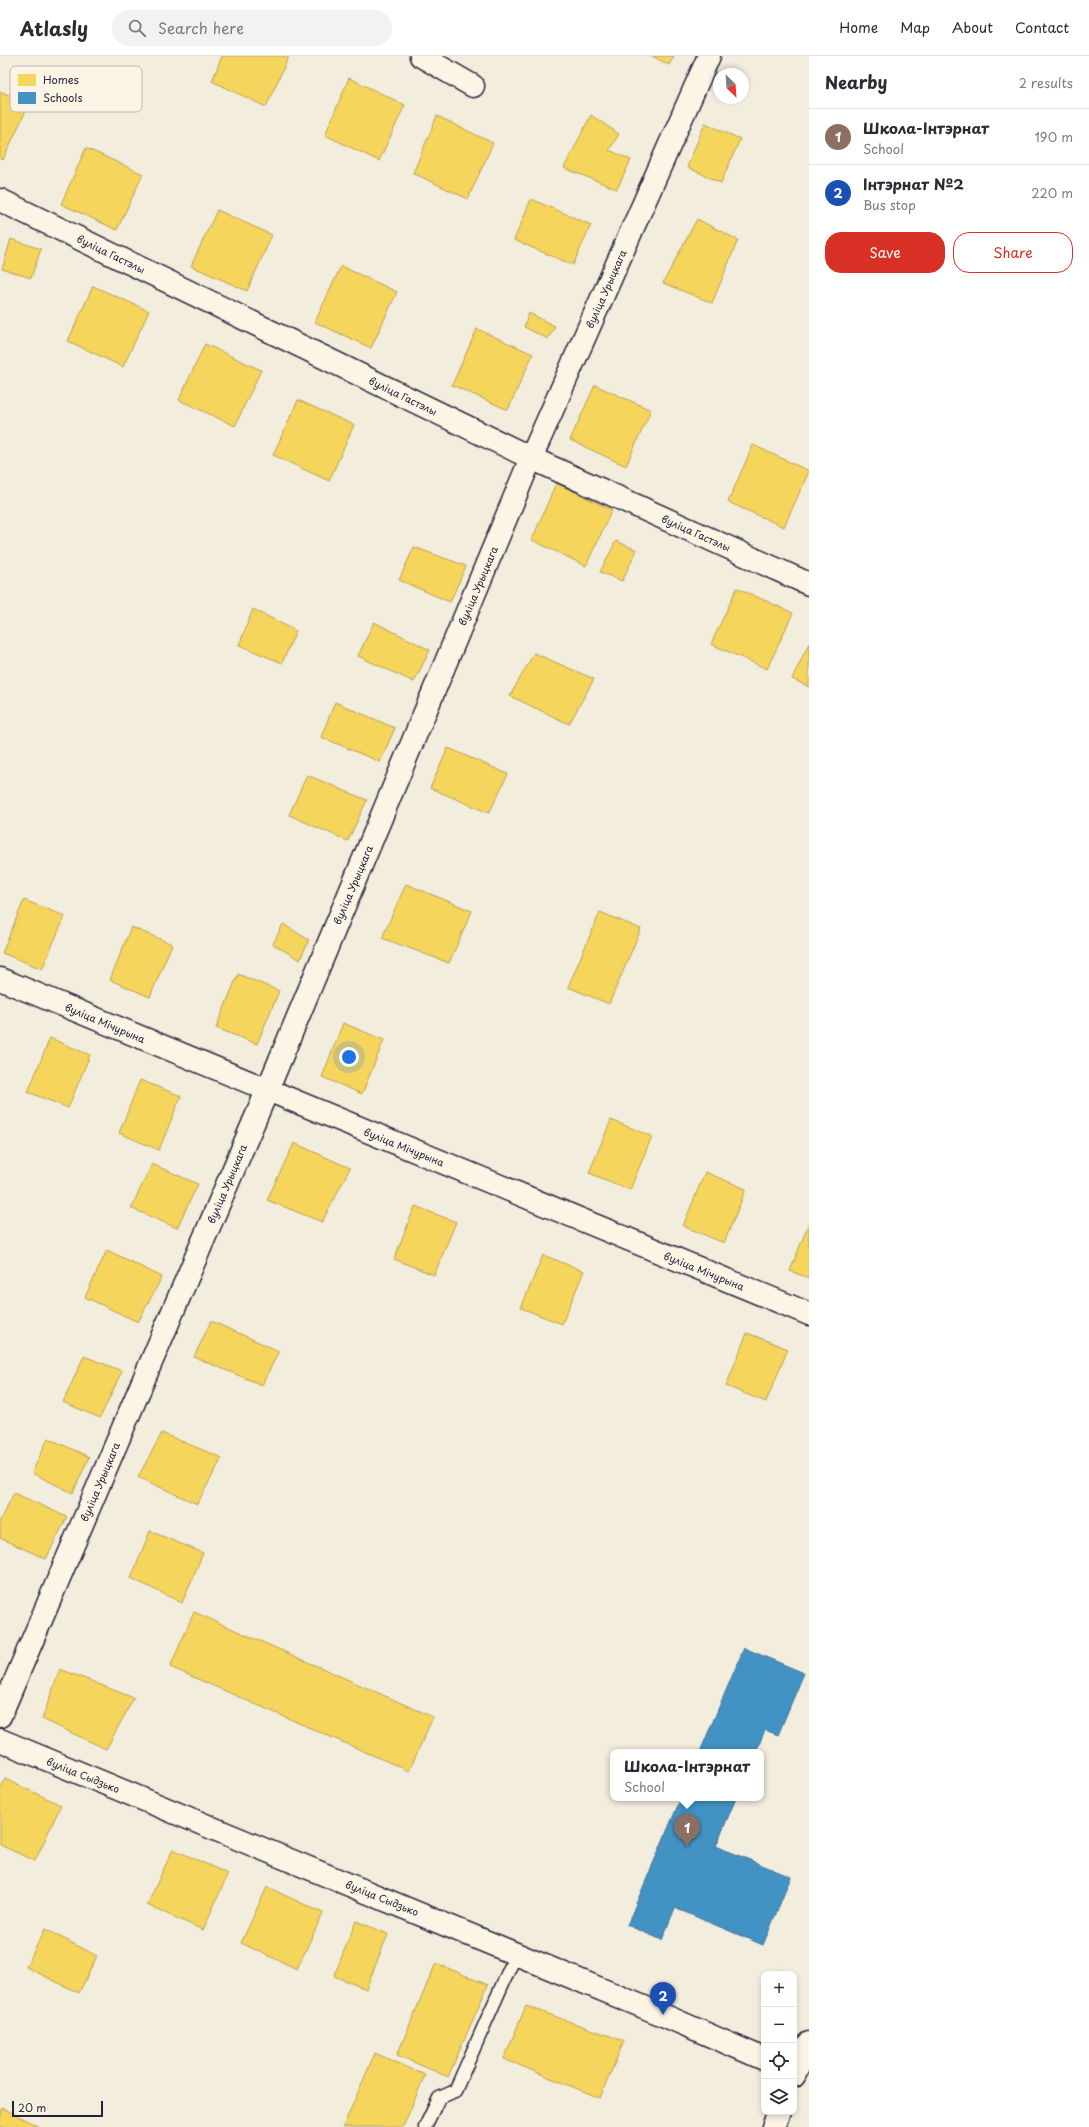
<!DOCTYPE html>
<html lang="en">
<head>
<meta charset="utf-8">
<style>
  body { margin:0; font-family:"Playpen Sans",sans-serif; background:#f2f2f3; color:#2b2b33 }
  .controls { position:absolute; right:12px; bottom:12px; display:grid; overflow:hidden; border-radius:8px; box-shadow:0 2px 6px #0003 }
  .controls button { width:36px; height:36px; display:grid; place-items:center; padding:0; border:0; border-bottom:1px solid #e1e1e2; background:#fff; color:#2b2b33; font:20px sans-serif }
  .compass { position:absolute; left:713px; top:12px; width:36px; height:36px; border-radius:50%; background:#fff; box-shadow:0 2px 6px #0003; rotate:155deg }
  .scale { position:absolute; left:12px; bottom:10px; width:91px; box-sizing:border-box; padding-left:4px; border:2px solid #22223b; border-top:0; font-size:11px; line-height:14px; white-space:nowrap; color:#22223b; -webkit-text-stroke:3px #fcf5e5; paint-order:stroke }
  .you { position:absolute; left:349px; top:1001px; width:14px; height:14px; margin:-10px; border:3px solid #fff; border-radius:50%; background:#1a73e8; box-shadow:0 0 0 6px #1a73e833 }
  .badge { display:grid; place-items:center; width:26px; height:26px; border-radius:50%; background:#d93025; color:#fff; font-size:13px; font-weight:700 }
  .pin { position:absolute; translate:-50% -33px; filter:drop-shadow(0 1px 2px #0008) }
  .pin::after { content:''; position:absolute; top:21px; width:14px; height:12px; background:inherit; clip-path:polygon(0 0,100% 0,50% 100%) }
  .popup { position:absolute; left:610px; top:1693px; width:154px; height:52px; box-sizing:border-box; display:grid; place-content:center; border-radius:8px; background:#fff; filter:drop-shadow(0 1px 3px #0005); font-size:13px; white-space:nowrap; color:#7c7c81 }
  .popup b { font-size:15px; color:#2b2b33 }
  .popup::after { content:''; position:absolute; left:50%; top:100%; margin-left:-8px; border:8px solid transparent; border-top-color:#fff }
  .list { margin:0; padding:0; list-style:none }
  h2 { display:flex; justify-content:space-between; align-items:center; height:52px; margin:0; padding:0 16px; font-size:17px }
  h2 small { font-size:13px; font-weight:400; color:#7c7c81 }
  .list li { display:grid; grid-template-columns:26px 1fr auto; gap:12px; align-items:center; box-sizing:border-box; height:56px; padding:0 16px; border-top:1px solid #e1e1e2 }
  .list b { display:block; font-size:15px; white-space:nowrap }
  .list p { margin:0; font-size:13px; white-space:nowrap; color:#7c7c81 }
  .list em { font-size:13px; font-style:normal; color:#7c7c81 }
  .actions { display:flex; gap:8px; padding:12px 16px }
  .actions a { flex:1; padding:9px 0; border:1px solid #d93025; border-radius:16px; text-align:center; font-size:14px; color:#d93025 }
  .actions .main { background:#d93025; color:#fff }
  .icon { flex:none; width:22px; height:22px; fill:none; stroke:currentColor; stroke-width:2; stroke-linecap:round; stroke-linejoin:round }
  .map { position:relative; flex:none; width:809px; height:2071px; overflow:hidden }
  header { display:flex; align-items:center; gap:24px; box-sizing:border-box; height:56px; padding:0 20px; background:#fff; border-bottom:1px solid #e1e1e2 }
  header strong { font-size:19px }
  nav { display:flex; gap:22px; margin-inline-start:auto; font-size:14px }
  .search { width:280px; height:36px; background:#f2f2f3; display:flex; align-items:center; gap:10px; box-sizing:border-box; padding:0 14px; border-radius:22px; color:#7c7c81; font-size:15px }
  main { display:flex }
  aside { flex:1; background:#fff }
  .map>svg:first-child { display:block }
  .homes { fill:#f6d55c; stroke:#b69f52 }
  .schools { fill:#4393c3; stroke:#39719a }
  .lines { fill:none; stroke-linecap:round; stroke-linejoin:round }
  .lane-casing { stroke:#22223b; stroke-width:15 }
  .street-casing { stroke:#22223b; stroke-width:25 }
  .secondary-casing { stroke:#22223b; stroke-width:25 }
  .lane { stroke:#fcf5e5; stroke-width:12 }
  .street { stroke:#fcf5e5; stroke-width:22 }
  .secondary { stroke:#fcf5e5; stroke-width:22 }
  .labels { text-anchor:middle; stroke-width:4; stroke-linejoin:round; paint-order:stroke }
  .street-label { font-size:10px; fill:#22223b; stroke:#fcf5e5 }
  .key { fill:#fcf5e5; stroke:#bbb6b2; stroke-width:1 }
  .key-label { font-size:11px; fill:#22223b }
</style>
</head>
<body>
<header>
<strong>Atlasly</strong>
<div class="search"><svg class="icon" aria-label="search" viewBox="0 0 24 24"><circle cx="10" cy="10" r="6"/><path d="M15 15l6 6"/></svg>Search here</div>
<nav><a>Home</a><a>Map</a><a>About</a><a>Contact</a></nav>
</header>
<main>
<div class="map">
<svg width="809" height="2071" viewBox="0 0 809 2071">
  <rect width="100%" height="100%" fill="#f3edde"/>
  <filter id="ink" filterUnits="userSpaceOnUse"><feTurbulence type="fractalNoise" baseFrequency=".025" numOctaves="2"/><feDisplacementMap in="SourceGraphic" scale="8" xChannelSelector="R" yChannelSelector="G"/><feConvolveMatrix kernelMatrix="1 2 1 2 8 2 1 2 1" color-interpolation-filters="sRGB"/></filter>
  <g filter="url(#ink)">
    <!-- homes -->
    <g class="homes">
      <path d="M222 0H289L266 51 212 25Z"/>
      <path d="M652 0H674L669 9Z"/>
      <path d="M349 22 405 49 379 105 325 79Z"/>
      <path d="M0 35 29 48 3 104 0 103Z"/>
      <path d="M591 59 619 78 609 94 631 104 617 133 564 112Z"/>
      <path d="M437 60 493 87 468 143 413 117Z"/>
      <path d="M705 67 740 83 721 127 687 111Z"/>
      <path d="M86 92 143 118 117 174 61 148Z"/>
      <path d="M531 143 591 169 573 209 514 184Z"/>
      <path d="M217 154 272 179 247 235 191 210Z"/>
      <path d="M697 163 738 184 712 247 663 227Z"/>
      <path d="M11 183 41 193 31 222 2 213Z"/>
      <path d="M341 210 397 236 371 292 315 266Z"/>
      <path d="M93 230 149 255 123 311 68 285Z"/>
      <path d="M529 257 555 270 548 283 524 271Z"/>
      <path d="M477 273 533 298 508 354 452 329Z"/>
      <path d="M205 288 261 314 235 370 179 344Z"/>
      <path d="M595 329 651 354 626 410 570 384Z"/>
      <path d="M298 344 354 369 329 425 273 399Z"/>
      <path d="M753 389 809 415 784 471 728 446Z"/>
      <path d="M556 427 612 454 586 510 532 484Z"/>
      <path d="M616 485 637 494 622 525 600 516Z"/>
      <path d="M414 491 466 510 450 546 399 524Z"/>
      <path d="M737 532 793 557 767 613 711 588Z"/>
      <path d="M253 553 296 575 282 607 239 589Z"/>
      <path d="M374 566 430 594 414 626 358 600Z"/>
      <path d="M809 587V631L792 623Z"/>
      <path d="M534 597 594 623 569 668 510 640Z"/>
      <path d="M335 646 395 672 380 706 321 681Z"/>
      <path d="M448 692 508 718 489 757 430 732Z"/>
      <path d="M307 719 367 744 348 785 289 759Z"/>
      <path d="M406 828 472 855 449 907 382 882Z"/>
      <path d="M24 844 65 860 42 913 2 897Z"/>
      <path d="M600 856 641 873 609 948 568 931Z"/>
      <path d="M283 868 309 884 300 904 273 888Z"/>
      <path d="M131 871 172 888 150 941 110 924Z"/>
      <path d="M238 918 279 935 257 988 216 972Z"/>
      <path d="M343 967 384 984 362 1038 322 1021Z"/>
      <path d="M50 982 90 999 68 1052 28 1036Z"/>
      <path d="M140 1024 181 1040 159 1094 119 1077Z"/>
      <path d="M611 1064 652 1080 630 1134 589 1117Z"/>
      <path d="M294 1087 350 1112 322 1166 267 1144Z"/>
      <path d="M152 1108 198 1128 177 1172 131 1152Z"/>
      <path d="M705 1116 746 1133 724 1187 683 1170Z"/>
      <path d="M415 1150 456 1166 434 1219 394 1203Z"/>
      <path d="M809 1167V1222L790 1215Z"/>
      <path d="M107 1194 162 1221 138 1266 85 1241Z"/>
      <path d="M543 1199 584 1215 562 1268 521 1252Z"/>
      <path d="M211 1265 279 1295 262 1329 194 1301Z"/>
      <path d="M747 1277 788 1293 766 1346 726 1330Z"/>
      <path d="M84 1300 122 1315 100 1362 63 1346Z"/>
      <path d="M162 1377 222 1402 197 1448 138 1421Z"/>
      <path d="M48 1382 89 1401 73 1437 32 1417Z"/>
      <path d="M14 1437 67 1461 46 1503 0 1482V1464Z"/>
      <path d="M150 1475 203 1497 182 1547 131 1522Z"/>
      <path d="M194 1556 433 1661 409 1715 170 1611Z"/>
      <path d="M60 1613 134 1642 106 1693 42 1663Z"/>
      <path d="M5 1723 61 1749 35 1805 0 1789V1734Z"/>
      <path d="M173 1793 228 1818 203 1874 147 1849Z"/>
      <path d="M267 1831 323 1857 297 1913 241 1887Z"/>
      <path d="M356 1865 388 1878 366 1933 334 1920Z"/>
      <path d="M45 1873 97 1900 79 1937 26 1911Z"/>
      <path d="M436 1907 488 1929 448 2021 397 1999Z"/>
      <path d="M526 1950 624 1985 600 2042 504 2003Z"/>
      <path d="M375 1997 425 2019 403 2071H343Z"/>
      <path d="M1 2051 39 2071H0Z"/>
    </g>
    <!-- schools -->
    <g class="schools">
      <path d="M744 1592 804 1617 778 1679 765 1674 756 1696H700Z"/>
      <path d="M681 1742H736L716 1790 791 1821 763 1889 675 1852 662 1884 627 1869Z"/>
    </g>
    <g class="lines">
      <!-- lane casing -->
      <g class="lane-casing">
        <path id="lane" d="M425 2071 439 2042 455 2035 516 1898"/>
      </g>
      <!-- street casing -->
      <g class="street-casing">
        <g id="street">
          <path d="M421 0 473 30"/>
          <path d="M0 144 531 402 809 528"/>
          <path d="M0 923 809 1258"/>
          <path d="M0 1660 267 1035 531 402 709 0"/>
        </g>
      </g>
      <!-- secondary casing -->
      <g class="secondary-casing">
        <g id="secondary">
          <path d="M0 1684 663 1959 764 2003"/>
          <path d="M794 2020 809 1987"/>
          <path d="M773 2071 779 2056"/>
        </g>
      </g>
      <!-- lane -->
      <use href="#lane" class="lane"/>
      <!-- street -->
      <use href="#street" class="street"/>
      <!-- secondary -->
      <use href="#secondary" class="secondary"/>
    </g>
  </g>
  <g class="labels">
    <!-- street labels -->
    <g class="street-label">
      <text transform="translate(111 198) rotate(26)" y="4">вуліца Гастэлы</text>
      <text transform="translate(606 233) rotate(-66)" y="4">вуліца Урыцкага</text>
      <text transform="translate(403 340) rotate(26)" y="4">вуліца Гастэлы</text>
      <text transform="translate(696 477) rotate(24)" y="4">вуліца Гастэлы</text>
      <text transform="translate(478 530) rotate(-67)" y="4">вуліца Урыцкага</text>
      <text transform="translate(353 829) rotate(-67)" y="4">вуліца Урыцкага</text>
      <text transform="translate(105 967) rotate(23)" y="4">вуліца Мічурына</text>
      <text transform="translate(404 1091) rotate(22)" y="4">вуліца Мічурына</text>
      <text transform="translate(227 1128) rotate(-67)" y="4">вуліца Урыцкага</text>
      <text transform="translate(704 1215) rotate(22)" y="4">вуліца Мічурына</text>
      <text transform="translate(100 1426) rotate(-67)" y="4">вуліца Урыцкага</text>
      <text transform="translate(83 1719) rotate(22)" y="4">вуліца Сыдзько</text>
      <text transform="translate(382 1842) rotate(22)" y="4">вуліца Сыдзько</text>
    </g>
  </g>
  <!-- legend -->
  <rect x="10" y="10" width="132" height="46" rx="6" class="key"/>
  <rect x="18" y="18" width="18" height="12" fill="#f6d55c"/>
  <rect x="18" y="36" width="18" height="12" fill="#4393c3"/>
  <g class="key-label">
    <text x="43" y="28">Homes</text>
    <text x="43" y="46">Schools</text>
  </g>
</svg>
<div class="controls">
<button>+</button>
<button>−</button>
<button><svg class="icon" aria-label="locate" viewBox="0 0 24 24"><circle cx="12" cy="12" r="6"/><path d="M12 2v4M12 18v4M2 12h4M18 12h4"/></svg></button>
<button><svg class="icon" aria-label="layers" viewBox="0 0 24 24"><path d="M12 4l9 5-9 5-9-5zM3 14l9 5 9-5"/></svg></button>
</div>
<svg class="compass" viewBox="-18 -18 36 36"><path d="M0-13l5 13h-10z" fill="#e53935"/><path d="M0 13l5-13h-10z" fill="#7c7c81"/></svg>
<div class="scale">20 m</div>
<div class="you"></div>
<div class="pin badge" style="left:687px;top:1791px;background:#8d6e63">1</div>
<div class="popup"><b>Школа-Інтэрнат</b>School</div>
<div class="pin badge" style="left:663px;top:1959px;background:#1a4fb4">2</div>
</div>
<aside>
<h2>Nearby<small>2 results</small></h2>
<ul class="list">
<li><span class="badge" style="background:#8d6e63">1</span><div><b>Школа-Інтэрнат</b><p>School</p></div><em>190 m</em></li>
<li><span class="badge" style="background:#1a4fb4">2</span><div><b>Інтэрнат №2</b><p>Bus stop</p></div><em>220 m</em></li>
</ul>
<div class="actions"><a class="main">Save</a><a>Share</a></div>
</aside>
</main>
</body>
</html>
